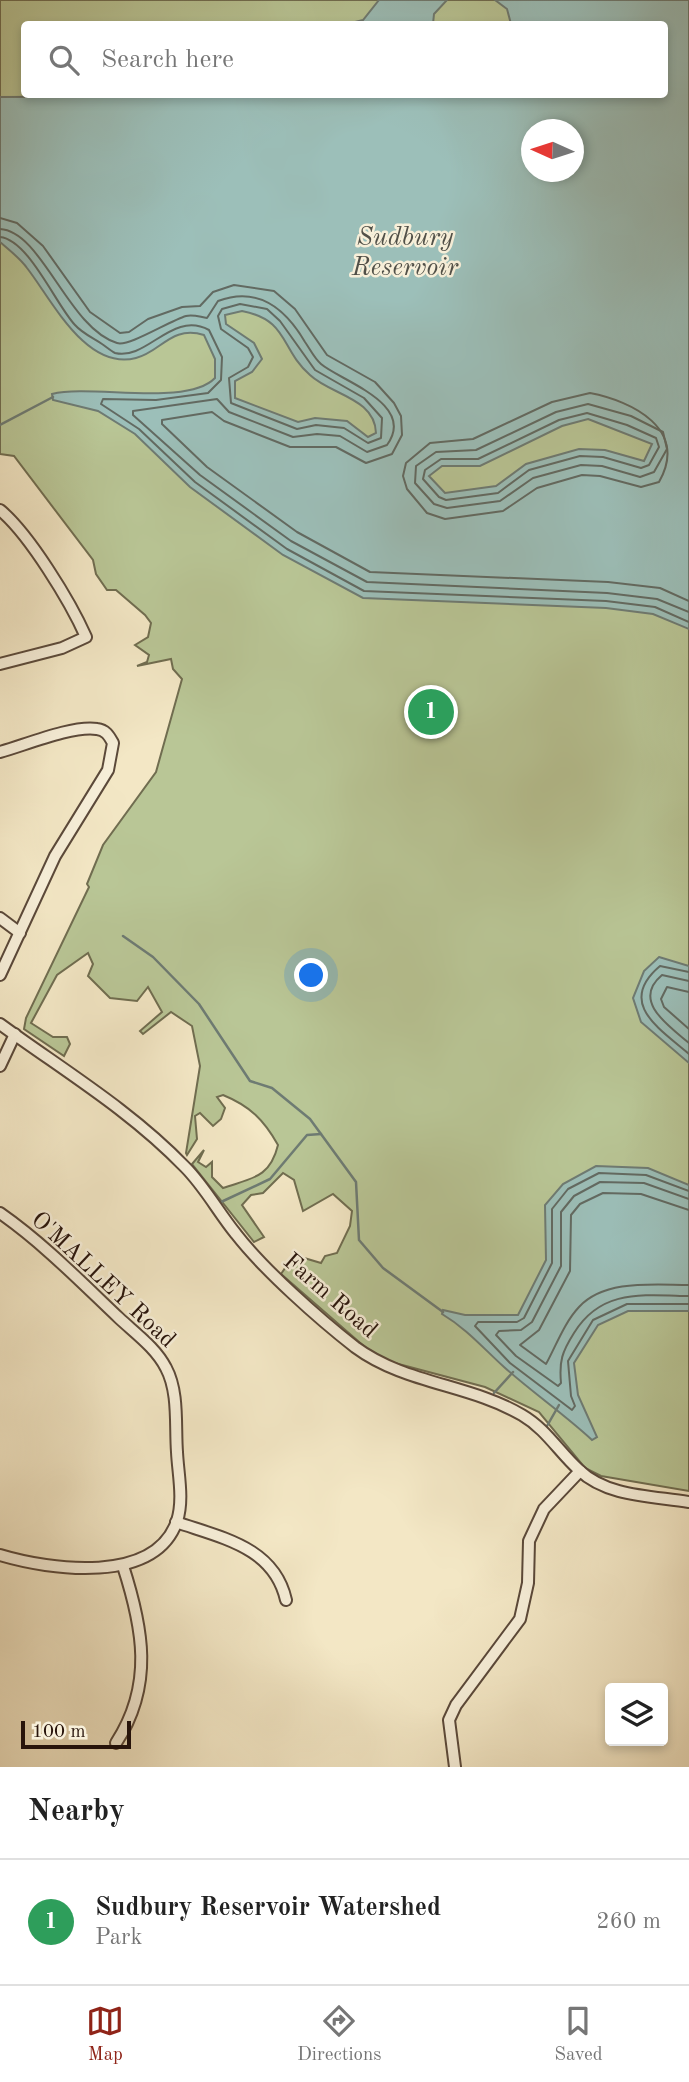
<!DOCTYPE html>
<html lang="en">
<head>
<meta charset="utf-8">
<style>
  body { margin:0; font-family:"Old Standard TT",serif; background:#f2f2f2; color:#222 }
  .controls { position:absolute; right:21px; bottom:21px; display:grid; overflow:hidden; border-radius:7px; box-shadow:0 4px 10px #0003 }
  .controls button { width:63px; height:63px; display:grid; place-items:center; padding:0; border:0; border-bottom:2px solid #e0e0e0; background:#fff; color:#222; font:35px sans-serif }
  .compass { position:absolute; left:521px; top:119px; width:63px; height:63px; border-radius:50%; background:#fff; box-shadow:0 4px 10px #0003; rotate:273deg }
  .scale { position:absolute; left:21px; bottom:18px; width:110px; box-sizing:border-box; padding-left:7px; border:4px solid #28140b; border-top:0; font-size:19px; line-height:24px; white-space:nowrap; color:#28140b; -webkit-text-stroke:5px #f7efd9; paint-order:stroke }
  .you { position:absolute; left:312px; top:976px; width:24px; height:24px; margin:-18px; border:5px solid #fff; border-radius:50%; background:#1a73e8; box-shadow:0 0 0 10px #1a73e833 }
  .badge { display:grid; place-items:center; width:46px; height:46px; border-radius:50%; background:#8f2418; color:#fff; font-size:23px; font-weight:700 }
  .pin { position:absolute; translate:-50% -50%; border:4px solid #fff; box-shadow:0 2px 7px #0006 }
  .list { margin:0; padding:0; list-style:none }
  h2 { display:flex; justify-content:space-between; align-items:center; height:91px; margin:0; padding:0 28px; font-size:30px }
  h2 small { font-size:23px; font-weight:400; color:#767676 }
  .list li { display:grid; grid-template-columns:46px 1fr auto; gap:21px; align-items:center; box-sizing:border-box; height:126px; padding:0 28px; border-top:2px solid #e0e0e0 }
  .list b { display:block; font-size:26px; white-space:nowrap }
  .list p { margin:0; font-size:23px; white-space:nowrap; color:#767676 }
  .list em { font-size:23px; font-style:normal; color:#767676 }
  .icon { flex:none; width:38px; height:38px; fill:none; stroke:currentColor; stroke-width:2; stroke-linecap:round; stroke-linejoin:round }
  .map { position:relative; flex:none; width:689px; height:1767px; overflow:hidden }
  .search { position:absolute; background:#fff; box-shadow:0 4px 10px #0003; left:21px; right:21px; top:21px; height:77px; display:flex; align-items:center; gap:18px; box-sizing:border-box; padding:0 24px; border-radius:7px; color:#767676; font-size:26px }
  .sheet { height:217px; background:#fff }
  nav { display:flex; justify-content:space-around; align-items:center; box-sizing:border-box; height:98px; border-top:2px solid #e0e0e0; background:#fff; font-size:19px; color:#767676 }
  nav a { display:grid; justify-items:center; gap:4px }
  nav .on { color:#8f2418 }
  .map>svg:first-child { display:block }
  .green { fill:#b9c696; stroke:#706d50; stroke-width:2; fill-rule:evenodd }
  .water { fill:#9cbfb9; stroke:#6e7b73; stroke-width:2; fill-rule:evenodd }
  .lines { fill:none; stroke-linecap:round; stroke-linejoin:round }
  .shore { stroke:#626a62; stroke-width:2 }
  .stream { stroke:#6e7b73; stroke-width:2.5 }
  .minor-casing { stroke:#5b493a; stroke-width:14 }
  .minor { stroke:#f7efd9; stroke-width:10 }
  .labels { text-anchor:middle; stroke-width:5; stroke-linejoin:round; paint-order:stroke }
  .street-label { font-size:24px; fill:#28140b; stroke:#f7efd9 }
  .water-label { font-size:26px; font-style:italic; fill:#515048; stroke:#f7efd9 }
</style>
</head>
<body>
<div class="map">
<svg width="689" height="1767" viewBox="0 0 689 1767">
  <rect width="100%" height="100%" fill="#f3e7c5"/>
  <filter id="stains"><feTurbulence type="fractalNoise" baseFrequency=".00286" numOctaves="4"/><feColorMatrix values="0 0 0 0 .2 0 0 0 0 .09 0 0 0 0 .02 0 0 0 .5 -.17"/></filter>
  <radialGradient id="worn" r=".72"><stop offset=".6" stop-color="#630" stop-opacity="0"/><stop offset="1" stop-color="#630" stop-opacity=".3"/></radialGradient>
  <!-- green -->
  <path class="green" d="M0 0H689V1491L601 1476 585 1468 539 1412 485 1387 391 1362 366 1348 281 1274 294 1255 321 1263 325 1256 337 1253 350 1226 352 1211 333 1194 303 1211 294 1180 283 1173 263 1193 251 1195 242 1205 264 1237 254 1242 192 1164 204 1150 198 1162 206 1167 212 1162V1177L223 1188C252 1178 270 1178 278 1145 264 1120 250 1106 223 1095L217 1097 225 1108 221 1119 213 1126 200 1113 195 1116 197 1139 187 1155 186 1153 200 1066 192 1026 171 1012 143 1034 140 1031 162 1012 148 987 137 1001 110 998 88 976 93 964 88 953 57 975 31 1023 53 1037H67L70 1044 64 1056 24 1029 26 1018 89 887 87 884 103 845 156 772 182 679 173 669 171 659 137 666 147 662 149 655 135 645 148 637 151 623 145 615 116 590H107L96 574 93 560 14 456 0 454ZM24 24H664V94H24ZM532 130H574V172H532Z"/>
  <!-- water -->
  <g class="water">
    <path d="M379 0H447L434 14 433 24H347L363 20Z"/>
    <path d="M495 0H689V629L653 614 606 608 363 598 283 555 190 487 135 434 98 411 53 400 52 394C91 384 187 407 215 378V359L204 335C171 325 161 352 136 358 86 371 52 300 27 268 20 258 9 250 0 242V97L664 94V24H511L507 9ZM532 130H574V172H532ZM242 311C289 320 280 349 310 375 331 395 375 398 376 433L368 437 347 421 315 418 298 422 235 398V381L252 372 262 359 254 343 226 324 225 315ZM588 419 652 444 644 461 605 450 579 449 526 464 496 486 445 493 429 476 442 466H480L562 426Z"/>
    <path d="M659 957 689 966V1063L641 1022 633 998 644 971Z"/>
    <path d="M596 1166 648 1168 689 1185V1311H628L598 1325 574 1363 578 1395 597 1437 592 1440C564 1414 533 1393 504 1367 483 1348 467 1329 442 1314L443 1310 465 1315H518L546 1260 545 1205 563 1184Z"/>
  </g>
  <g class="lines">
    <!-- shore -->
    <g class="shore">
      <path d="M0 218 17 223 43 246 90 312 120 333 129 332 148 319 182 307 200 306 213 292 234 285 274 291 295 309 327 355 375 382 394 403 401 416 402 435 392 454 366 463 336 447H290L224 421 212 412 162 420V424L207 467 297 532 370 572 608 582 660 588 689 601"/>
      <path d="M0 229C42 231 68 328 117 343 129 347 169 321 186 316 193 314 200 317 207 318L218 301C258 286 285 308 305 342 310 349 314 358 321 364 341 381 417 404 387 445L367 452 340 436 317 434 293 437 229 412 217 399 133 411V415L200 475 291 541 367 582 607 593 657 599 689 612"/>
      <path d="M0 237C29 240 56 305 75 325 82 333 93 338 102 344 105 346 111 351 115 353 147 361 172 310 209 330L222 357 221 380 208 393 156 400 103 399 101 404 139 429 195 482 287 549 364 591 606 601 655 607 689 622"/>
      <path d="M240 304 267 309 280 321 315 370 364 398 382 418 381 438 368 443 344 428 316 425 297 429 231 403 229 378 248 367 253 357 248 348 221 329 218 316 222 309Z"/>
      <path d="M590 393C632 401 689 429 659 482L641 487 600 476 582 475 537 488 503 511 445 519 427 513 407 489 403 476 406 463 430 443 473 439 552 402Z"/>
      <path d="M588 404 631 416 663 432 667 449 654 472 640 477 602 466 581 465 533 478 500 501 447 508 434 504 415 483 416 466 436 452 476 450 556 412Z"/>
      <path d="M587 413 627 425 656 438 659 447 649 465 641 468 603 457 580 456 529 470 498 493 446 500 439 497 423 479 425 470 441 459H478L559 420Z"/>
      <path d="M689 972 660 966C616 1003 660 1029 689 1054"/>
      <path d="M689 981 662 975C631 1001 669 1026 689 1043"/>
      <path d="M689 992 667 987 661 999 664 1007 689 1029"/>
      <path d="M689 1191 646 1175 599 1173 568 1189 552 1209V1263L524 1318 517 1322H478L475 1326 510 1363 572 1410 575 1406 571 1396 568 1361 593 1320 627 1304H689"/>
      <path d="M689 1199 644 1183 600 1182 574 1196 561 1212V1266L532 1322 521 1330 499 1331 496 1335 516 1356 558 1386 561 1383C559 1361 562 1352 574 1333 601 1289 642 1295 689 1296"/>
      <path d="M689 1210 641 1194 603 1193 580 1204 571 1215 570 1271 539 1330 520 1345 546 1364C556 1346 564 1323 579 1307 605 1279 654 1285 689 1285"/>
    </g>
    <!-- stream -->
    <g class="stream">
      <path d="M0 425 53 397"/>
      <path d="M123 936 153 957 199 1004 250 1081 272 1088 310 1119 356 1182 359 1240 383 1268 443 1312"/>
      <path d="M221 1202 270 1179 307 1135 321 1134"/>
      <path d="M494 1393 513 1372"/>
      <path d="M547 1426 559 1405"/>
    </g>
    <!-- minor casing -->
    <g class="minor-casing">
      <g id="minor">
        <path d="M0 510C29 534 70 601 86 637L62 648 0 664"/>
        <path d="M0 752C25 745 73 725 97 729 106 730 109 736 113 743L108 770 55 856 0 975"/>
        <path d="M0 918 20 933"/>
        <path d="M0 1024C63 1070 130 1110 185 1167 205 1187 218 1212 236 1234 264 1270 319 1319 355 1347 405 1384 469 1384 522 1415 546 1429 559 1452 579 1470 607 1497 653 1496 689 1502"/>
        <path d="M0 1066 15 1034"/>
        <path d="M0 1213C43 1243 81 1282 119 1318 135 1333 156 1348 166 1368 179 1392 175 1426 177 1452 178 1474 184 1499 177 1521 155 1585 50 1570 0 1555"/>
        <path d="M176 1522C222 1538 274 1547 286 1600"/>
        <path d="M116 1743C154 1685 143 1628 123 1566"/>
        <path d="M455 1767 449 1720 456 1705 520 1619 528 1583 529 1541 544 1509 580 1471"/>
      </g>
    </g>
    <!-- minor -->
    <use href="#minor" class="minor"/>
  </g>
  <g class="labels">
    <!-- street labels -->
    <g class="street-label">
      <text transform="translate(104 1279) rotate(43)" y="8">O'MALLEY Road</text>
      <text transform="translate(331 1295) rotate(41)" y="8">Farm Road</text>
    </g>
    <!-- water labels -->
    <g class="water-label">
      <text x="405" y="245">Sudbury<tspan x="405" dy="30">Reservoir</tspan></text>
    </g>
  </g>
  <rect width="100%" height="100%" filter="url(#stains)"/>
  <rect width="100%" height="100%" fill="url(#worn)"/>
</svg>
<div class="controls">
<button><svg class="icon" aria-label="layers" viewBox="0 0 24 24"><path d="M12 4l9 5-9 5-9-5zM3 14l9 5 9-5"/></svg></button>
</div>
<svg class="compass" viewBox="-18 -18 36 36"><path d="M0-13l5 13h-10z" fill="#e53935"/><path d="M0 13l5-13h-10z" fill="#767676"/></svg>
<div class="scale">100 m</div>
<div class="you"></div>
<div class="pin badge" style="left:431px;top:712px;background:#2e9e5b">1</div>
<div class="search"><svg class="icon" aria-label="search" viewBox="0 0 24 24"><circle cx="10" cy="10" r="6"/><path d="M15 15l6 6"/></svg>Search here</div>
</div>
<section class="sheet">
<h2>Nearby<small></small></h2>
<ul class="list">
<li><span class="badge" style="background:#2e9e5b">1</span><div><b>Sudbury Reservoir Watershed</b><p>Park</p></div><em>260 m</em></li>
</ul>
</section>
<nav>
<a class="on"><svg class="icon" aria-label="map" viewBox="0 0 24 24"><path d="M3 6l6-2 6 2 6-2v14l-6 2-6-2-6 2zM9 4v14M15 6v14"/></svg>Map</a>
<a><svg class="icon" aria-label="directions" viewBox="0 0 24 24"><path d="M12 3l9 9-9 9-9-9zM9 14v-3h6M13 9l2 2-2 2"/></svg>Directions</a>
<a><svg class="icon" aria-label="saved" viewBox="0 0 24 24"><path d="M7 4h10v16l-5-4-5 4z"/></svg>Saved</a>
</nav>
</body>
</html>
